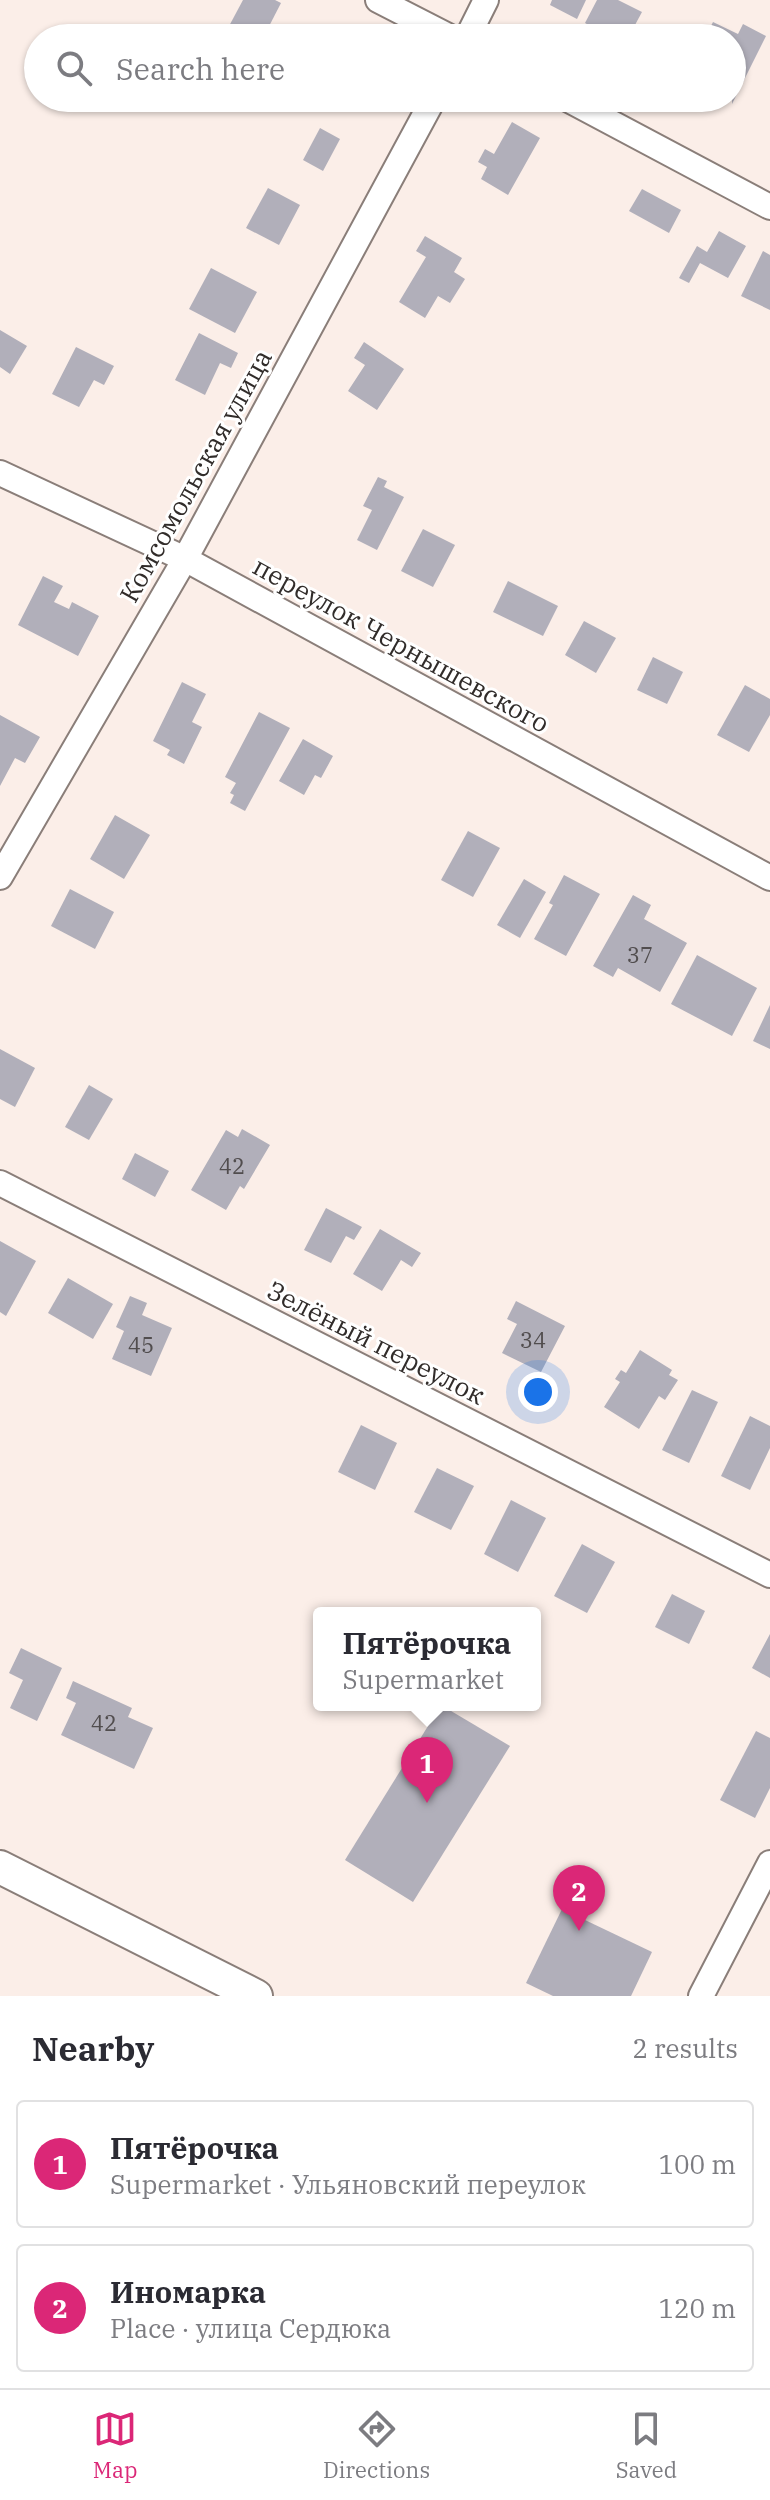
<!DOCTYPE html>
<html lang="en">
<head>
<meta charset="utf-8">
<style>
  body { margin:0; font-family:"IBM Plex Serif",serif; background:#f2f2f3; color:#2b2b33 }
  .you { position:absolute; left:538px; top:1392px; width:28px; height:28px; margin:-20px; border:6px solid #fff; border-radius:50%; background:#1a73e8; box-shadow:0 0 0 12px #1a73e833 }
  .badge { display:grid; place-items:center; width:52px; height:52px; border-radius:50%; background:#db2777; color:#fff; font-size:26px; font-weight:700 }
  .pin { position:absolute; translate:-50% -66px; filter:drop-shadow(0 2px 4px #0008) }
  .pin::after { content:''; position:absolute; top:42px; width:28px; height:24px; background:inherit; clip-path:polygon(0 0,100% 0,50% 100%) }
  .popup { position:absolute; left:313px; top:1607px; width:228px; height:104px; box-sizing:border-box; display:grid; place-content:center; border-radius:8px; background:#fff; filter:drop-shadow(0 2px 6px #0005); font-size:26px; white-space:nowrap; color:#7c7c81 }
  .popup b { font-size:30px; color:#2b2b33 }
  .popup::after { content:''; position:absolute; left:50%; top:100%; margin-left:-16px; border:16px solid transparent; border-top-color:#fff }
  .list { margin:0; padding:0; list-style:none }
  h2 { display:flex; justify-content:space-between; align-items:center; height:104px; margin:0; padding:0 32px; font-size:34px }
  h2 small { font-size:26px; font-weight:400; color:#7c7c81 }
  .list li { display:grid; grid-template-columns:52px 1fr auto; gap:24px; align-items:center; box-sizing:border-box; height:128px; margin:0 16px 16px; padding:0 16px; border:2px solid #e1e1e2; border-radius:8px }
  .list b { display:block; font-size:30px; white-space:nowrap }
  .list p { margin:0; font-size:26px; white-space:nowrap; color:#7c7c81 }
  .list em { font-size:26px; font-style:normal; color:#7c7c81 }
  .icon { flex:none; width:44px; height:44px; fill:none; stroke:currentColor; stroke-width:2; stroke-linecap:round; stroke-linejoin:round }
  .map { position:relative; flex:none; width:770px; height:1996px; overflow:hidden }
  .search { position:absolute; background:#fff; box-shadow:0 2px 6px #0004; left:24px; right:24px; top:24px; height:88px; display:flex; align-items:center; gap:20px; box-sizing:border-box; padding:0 28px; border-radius:44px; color:#7c7c81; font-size:30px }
  .sheet { height:392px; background:#fff }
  nav { display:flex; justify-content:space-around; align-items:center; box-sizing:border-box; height:112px; border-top:2px solid #e1e1e2; background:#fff; font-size:22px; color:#7c7c81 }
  nav a { display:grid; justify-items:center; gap:4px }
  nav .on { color:#db2777 }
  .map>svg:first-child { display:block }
  .building { fill:#b1afba }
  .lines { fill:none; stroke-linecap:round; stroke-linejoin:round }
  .street-casing { stroke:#8a7e79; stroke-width:28 }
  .secondary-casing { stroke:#8a7e79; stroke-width:36 }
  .street { stroke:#fff; stroke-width:24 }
  .secondary { stroke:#fff; stroke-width:32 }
  .labels { text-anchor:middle; stroke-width:6; stroke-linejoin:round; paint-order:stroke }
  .number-label { font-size:22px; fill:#514d4e }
  .street-label { font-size:26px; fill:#312c2a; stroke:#fff }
</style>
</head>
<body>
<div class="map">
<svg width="770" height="1996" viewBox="0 0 770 1996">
  <rect width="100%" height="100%" fill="#fbeee8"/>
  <!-- building -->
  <g class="building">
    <path d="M243 0H275L281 3 263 38H247L228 28Z"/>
    <path d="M552 0H586L577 19 550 5Z"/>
    <path d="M597 0H618L642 12 628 38H612L585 23Z"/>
    <path d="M713 22 738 34 743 24 766 36 732 104V38H705Z"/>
    <path d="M512 122 540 138 508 195 481 179 487 167 478 162 485 149 494 154Z"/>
    <path d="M320 128 340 139 323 171 303 160Z"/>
    <path d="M268 188 300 205 279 245 246 228Z"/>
    <path d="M642 189 681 210 669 233 629 211Z"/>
    <path d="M719 231 746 246 728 278 700 263 689 283 679 278 697 246 707 252Z"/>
    <path d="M425 236 462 258 454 272 465 279 450 303 438 296 425 318 399 302 426 257 416 251Z"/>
    <path d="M763 251 770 255V310L741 296Z"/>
    <path d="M211 268 257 292 235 333 189 309Z"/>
    <path d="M0 330 27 346 10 374 0 367Z"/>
    <path d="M199 333 238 353 231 368 220 363 205 395 175 380Z"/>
    <path d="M364 342 404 369 377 410 348 391 365 365 354 358Z"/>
    <path d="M76 347 114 366 104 385 94 380 79 407 52 394Z"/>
    <path d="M378 477 387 481 384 487 404 497 377 550 357 540 372 510 363 506Z"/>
    <path d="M423 529 455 545 433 587 401 571Z"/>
    <path d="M43 576 63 586 54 602 69 609 72 602 99 616 78 656 18 625Z"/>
    <path d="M508 581 558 606 543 636 493 612Z"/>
    <path d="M584 621 616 638 596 673 565 655Z"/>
    <path d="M653 657 683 672 667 704 637 690Z"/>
    <path d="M182 682 206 694 192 722 202 727 184 764 167 755 170 750 153 741Z"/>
    <path d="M745 685 770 699V715L749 752 717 735Z"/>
    <path d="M259 712 290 728 245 811 230 803 234 795 230 793 236 783 225 777Z"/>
    <path d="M0 715 40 737 25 763 15 758 0 786Z"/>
    <path d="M303 739 333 756 321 778 315 775 304 795 279 781Z"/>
    <path d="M115 815 150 835 124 879 90 859Z"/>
    <path d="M468 831 500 848 473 897 441 880Z"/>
    <path d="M564 875 600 894 566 956 534 939 553 905 549 903Z"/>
    <path d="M524 879 546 892 520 938 497 925Z"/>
    <path d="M70 889 114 912 95 949 51 926Z"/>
    <path d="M633 895 651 905 644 919 687 943 660 992 618 968 613 977 593 966Z"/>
    <path d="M697 955 757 988 732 1036 671 1004Z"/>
    <path d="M770 1005V1049L753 1041Z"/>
    <path d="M0 1049 35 1068 15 1107 0 1099Z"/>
    <path d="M89 1085 113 1099 89 1140 65 1127Z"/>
    <path d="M242 1129 270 1145 244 1189 240 1186 226 1210 191 1190 226 1130 238 1137Z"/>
    <path d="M135 1153 169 1171 155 1197 122 1179Z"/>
    <path d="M326 1208 362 1227 354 1240 346 1236 331 1263 304 1250Z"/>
    <path d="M380 1229 421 1253 412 1267 401 1260 382 1291 353 1274Z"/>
    <path d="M0 1241 36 1261 6 1316 0 1312Z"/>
    <path d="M68 1278 113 1304 93 1339 48 1313Z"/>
    <path d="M130 1296 147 1303 142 1315 172 1328 151 1376 112 1359 124 1331 116 1327Z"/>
    <path d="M516 1301 565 1326 541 1372 502 1353 517 1324 507 1319Z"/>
    <path d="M640 1350 672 1370 669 1375 678 1380 665 1400 659 1396 639 1429 604 1407 620 1382 615 1379 621 1370 626 1373Z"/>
    <path d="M692 1390 718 1402 689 1463 662 1450Z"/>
    <path d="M750 1416 770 1426V1448L750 1490 721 1476Z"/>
    <path d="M361 1425 397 1443 375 1490 338 1472Z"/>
    <path d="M437 1468 474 1486 451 1530 414 1512Z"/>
    <path d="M511 1500 546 1518 518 1572 484 1554Z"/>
    <path d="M582 1544 615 1562 587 1613 554 1596Z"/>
    <path d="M672 1594 705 1611 689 1644 655 1627Z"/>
    <path d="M770 1634V1678L752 1668Z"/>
    <path d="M21 1648 62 1668 37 1721 10 1708 23 1680 9 1673Z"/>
    <path d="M73 1681 132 1708 128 1717 153 1728 134 1769 61 1735 76 1703 66 1698Z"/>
    <path d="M441 1705 510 1746 413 1902 345 1860Z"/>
    <path d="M756 1731 770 1738V1788L755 1818 720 1800Z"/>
    <path d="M562 1909 652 1952 631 1996H553L526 1983Z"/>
  </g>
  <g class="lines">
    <!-- street casing -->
    <g class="street-casing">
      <g id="street">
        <path d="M378 0 452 38"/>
        <path d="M467 38 486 0"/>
        <path d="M565 98 770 207"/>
        <path d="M0 473 185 559 770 878"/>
        <path d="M0 877 185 559 434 98"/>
        <path d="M0 1183 770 1575"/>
        <path d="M701 1996 770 1863"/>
      </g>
    </g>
    <!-- secondary casing -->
    <g class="secondary-casing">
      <path id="secondary" d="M0 1867 256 1996"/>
    </g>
    <!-- street -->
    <use href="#street" class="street"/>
    <!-- secondary -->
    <use href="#secondary" class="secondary"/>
  </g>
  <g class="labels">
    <!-- number labels -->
    <g class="number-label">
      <text x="640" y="963">37</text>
      <text x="232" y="1174">42</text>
      <text x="533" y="1348">34</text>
      <text x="141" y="1353">45</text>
      <text x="104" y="1731">42</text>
    </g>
    <!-- street labels -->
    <g class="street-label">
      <text transform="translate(196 476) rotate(-61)" y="9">Комсомольская улица</text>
      <text transform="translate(401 645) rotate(29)" y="9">переулок Чернышевского</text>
      <text transform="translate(376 1343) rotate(27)" y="9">Зелёный переулок</text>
    </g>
  </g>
</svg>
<div class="you"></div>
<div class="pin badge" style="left:427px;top:1803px">1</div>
<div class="popup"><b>Пятёрочка</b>Supermarket</div>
<div class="pin badge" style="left:579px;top:1931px">2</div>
<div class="search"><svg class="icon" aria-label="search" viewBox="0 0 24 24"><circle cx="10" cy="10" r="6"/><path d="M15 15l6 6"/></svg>Search here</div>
</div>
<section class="sheet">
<h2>Nearby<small>2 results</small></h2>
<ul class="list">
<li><span class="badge">1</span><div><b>Пятёрочка</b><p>Supermarket · Ульяновский переулок</p></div><em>100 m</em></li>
<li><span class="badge">2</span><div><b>Иномарка</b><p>Place · улица Сердюка</p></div><em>120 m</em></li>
</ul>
</section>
<nav>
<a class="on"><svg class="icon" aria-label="map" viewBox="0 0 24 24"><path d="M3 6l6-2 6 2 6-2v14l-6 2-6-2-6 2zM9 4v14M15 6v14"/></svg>Map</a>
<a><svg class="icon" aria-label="directions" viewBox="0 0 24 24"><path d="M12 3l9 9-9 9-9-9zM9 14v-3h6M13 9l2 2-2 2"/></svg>Directions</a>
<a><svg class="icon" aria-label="saved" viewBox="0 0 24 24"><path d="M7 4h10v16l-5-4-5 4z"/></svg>Saved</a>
</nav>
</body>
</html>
